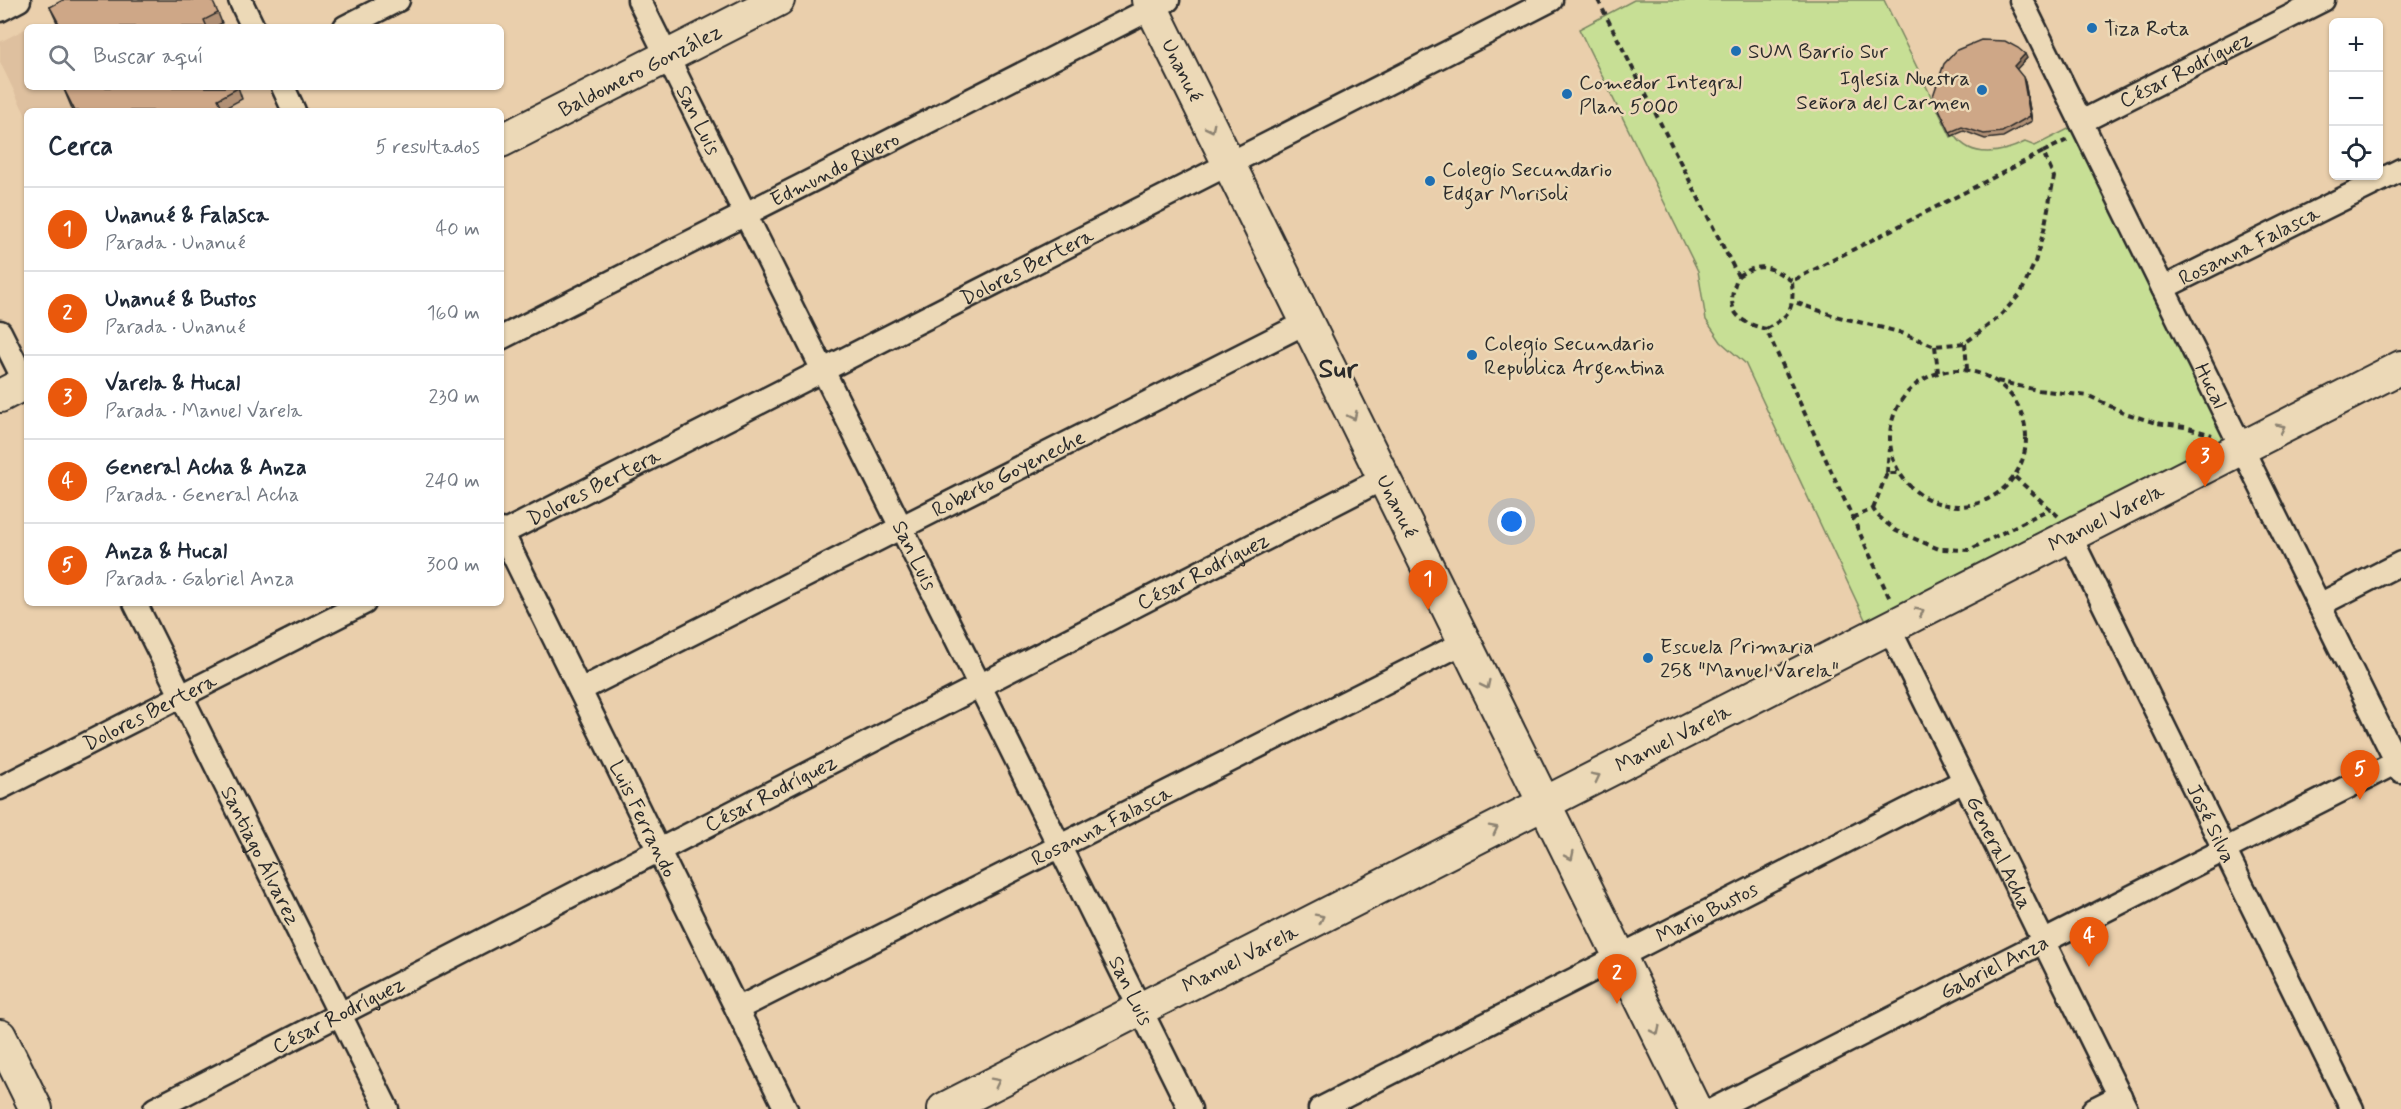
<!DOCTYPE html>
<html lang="es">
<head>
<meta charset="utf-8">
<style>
  body { margin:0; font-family:Mynerve,sans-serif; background:#f6f6f7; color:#1f2937 }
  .controls { position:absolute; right:18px; top:18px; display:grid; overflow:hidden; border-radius:9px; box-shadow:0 2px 4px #0004 }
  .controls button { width:54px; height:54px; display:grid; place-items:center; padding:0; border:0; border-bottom:2px solid #e0e1e3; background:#fff; color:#1f2937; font:30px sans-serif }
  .you { position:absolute; left:1512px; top:522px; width:21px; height:21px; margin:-15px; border:4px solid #fff; border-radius:50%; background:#1a73e8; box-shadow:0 0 0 9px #1a73e833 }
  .badge { display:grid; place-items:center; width:39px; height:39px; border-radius:50%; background:#ea580c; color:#fff; font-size:20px; font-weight:700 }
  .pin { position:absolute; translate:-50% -50px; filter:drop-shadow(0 2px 3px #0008) }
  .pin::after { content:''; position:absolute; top:32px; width:21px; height:18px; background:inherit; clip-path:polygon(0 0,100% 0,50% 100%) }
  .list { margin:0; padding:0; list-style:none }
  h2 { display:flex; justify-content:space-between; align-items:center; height:78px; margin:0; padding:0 24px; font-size:26px }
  h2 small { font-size:20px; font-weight:400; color:#747a83 }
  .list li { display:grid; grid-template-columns:39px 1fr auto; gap:18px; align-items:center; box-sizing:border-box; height:84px; padding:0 24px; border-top:2px solid #e0e1e3 }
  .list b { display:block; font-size:22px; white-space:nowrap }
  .list p { margin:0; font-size:20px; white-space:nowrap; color:#747a83 }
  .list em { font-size:20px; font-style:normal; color:#747a83 }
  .icon { flex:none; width:33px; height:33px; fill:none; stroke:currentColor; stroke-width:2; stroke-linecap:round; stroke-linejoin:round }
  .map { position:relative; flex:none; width:2401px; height:1109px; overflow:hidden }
  .search { position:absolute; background:#fff; box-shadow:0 2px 4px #0004; left:24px; top:24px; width:480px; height:66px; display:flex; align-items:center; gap:15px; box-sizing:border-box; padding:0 21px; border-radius:9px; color:#747a83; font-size:22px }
  .panel { position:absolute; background:#fff; box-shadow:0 2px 4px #0004; left:24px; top:108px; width:480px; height:498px; border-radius:9px }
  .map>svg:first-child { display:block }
  .built { fill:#dec09f }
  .green { fill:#c7df95; stroke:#798560; stroke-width:1.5 }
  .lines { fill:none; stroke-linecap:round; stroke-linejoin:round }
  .street-casing { stroke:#2b2b2b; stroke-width:27 }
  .secondary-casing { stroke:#2b2b2b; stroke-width:36 }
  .path { stroke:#2b2b2b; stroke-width:4; stroke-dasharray:6 4.5; stroke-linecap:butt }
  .street { stroke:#ecd9b7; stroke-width:22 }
  .secondary { stroke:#ecd9b7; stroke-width:32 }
  .wall { fill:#b19074; stroke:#2b2b2b; stroke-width:1.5 }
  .shaded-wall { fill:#90755e; stroke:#2b2b2b; stroke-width:1.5 }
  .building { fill:#cea787; stroke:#2b2b2b; stroke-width:1.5 }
  .oneway { stroke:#8c8271 }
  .poi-dot { fill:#1f6fb2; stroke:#ecd9b7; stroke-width:2 }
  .labels { text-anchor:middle; stroke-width:5; stroke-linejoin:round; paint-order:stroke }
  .poi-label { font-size:21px; fill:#2b2b2b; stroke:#ecd9b7; text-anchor:start }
  .street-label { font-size:21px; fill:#2b2b2b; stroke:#ecd9b7 }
  .district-label { font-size:27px; font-weight:bold; fill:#2b2b2b; stroke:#ecd9b7 }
</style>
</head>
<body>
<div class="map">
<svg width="2401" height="1109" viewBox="0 0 2401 1109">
  <rect width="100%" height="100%" fill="#eacfac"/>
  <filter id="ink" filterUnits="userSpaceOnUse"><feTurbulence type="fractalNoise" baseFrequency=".0167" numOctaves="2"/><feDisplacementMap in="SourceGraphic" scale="12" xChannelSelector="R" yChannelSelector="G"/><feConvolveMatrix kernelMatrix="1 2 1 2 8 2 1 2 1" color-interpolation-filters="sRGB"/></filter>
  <g filter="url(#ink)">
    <!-- built -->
    <path class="built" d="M27 28V87H268L280 111H27V118L0 62V42Z"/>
    <!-- green -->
    <path class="green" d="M1634 0H1884L1951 137 1955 135C1971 160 2003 153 2025 142L2035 146 2078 124 2237 443 1869 628 1745 363 1721 342 1706 320 1698 271 1579 29Z"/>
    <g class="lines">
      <!-- street casing -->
      <g class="street-casing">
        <g id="street">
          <path d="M240 0 253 27"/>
          <path id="s1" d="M639 0 1190 1109"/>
          <path id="s2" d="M2021 0 2401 771"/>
          <path d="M0 10 19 0"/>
          <path d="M345 27 398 0"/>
          <path d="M283 87 294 111"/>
          <path id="s3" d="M2081 122 2323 0"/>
          <path id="s4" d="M2163 288 2401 170"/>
          <path d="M0 332 27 386"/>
          <path id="s5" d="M501 338 1168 0"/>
          <path id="s6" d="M501 530 786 1109"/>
          <path id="s7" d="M501 534 1551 0"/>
          <path id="s8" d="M2070 536 2352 1109"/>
          <path id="s9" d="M135 603 387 1109"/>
          <path d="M2319 605 2401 563"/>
          <path id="s10" d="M1889 628 2126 1109"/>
          <path id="s11" d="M580 690 1307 322"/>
          <path id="s12" d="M0 788 364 603"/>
          <path id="s13" d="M737 1009 1465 642"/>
          <path id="s14" d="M155 1109 1384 478"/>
          <path id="s15" d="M1320 1109 1964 781"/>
          <path id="s16" d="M1714 1109 2401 760"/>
          <path d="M2094 1109 2120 1096"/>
        </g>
      </g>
      <!-- secondary casing -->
      <g class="secondary-casing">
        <g id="secondary">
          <path id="s17" d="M1148 0 1695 1109"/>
          <path id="s18" d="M501 141 778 0"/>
          <path d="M0 396 27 382"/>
          <path d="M0 1036 36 1109"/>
          <path id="s19" d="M944 1109 2401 367"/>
        </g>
      </g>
      <!-- path -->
      <g class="path">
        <path d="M1598 0 1738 276C1725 308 1733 321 1766 329L1890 599"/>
        <path d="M2043 152 2067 140"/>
        <path d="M1738 276C1762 261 1770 267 1792 281"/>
        <path d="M1766 329C1791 315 1794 309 1792 281L2043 152 2054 177 2044 230 2035 262 2021 293 1998 318 1965 343 1935 346 1899 332 1835 316 1794 302"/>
        <path d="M1965 343 1967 369"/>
        <path d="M1935 346 1938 372"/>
        <circle cx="1958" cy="438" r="68"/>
        <path d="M1997 381 2037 390 2089 396 2125 413 2156 423 2185 427 2212 435"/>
        <path d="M1887 473 1889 449"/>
        <path d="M2015 477 2058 516"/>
        <path d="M1873 509 1887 473H1898"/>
        <path d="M1852 518 1873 509 1877 515 1896 531 1939 549 1969 550 2051 508"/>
      </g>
      <!-- street -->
      <use href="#street" class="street"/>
      <!-- secondary -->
      <use href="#secondary" class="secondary"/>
    </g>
    <!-- wall -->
    <g class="wall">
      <path d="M50 7 218 13 222 23 215 27H59Z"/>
      <path d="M2027 58 2016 69 2025 82 2032 121 2003 137 1985 139 1964 131 1952 136 1935 101Z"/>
      <path d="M63 87H238L242 99 223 109 224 111H73Z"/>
    </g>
    <!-- shaded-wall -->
    <g class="shaded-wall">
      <path d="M2025 54 2027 58 2015 71 2014 66Z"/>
      <path d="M2023 77 2025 82 2032 121 2030 116Z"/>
    </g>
    <!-- building -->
    <g class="building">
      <path d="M63 0H212L218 13 204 20 207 27H61L50 7Z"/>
      <path d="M1981 40 2005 41 2018 48 2025 54 2014 66 2023 77 2030 116 2002 132 1984 134 1962 127 1950 132 1933 96 1944 64 1957 50Z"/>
      <path d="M63 87H238V88L218 99 224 111H75Z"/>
    </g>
    <!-- one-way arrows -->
    <defs><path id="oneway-chevron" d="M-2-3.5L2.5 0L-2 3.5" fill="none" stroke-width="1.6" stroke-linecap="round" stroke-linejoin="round" transform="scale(1.5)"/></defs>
    <g class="oneway">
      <use href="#oneway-chevron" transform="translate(1211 128) rotate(64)"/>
      <use href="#oneway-chevron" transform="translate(1353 416) rotate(64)"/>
      <use href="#oneway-chevron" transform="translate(2281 428) rotate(-27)"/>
      <use href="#oneway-chevron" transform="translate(1920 612) rotate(-27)"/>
      <use href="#oneway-chevron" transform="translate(1486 685) rotate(64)"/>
      <use href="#oneway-chevron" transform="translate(1596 777) rotate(-27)"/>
      <use href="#oneway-chevron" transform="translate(1494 829) rotate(-27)"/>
      <use href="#oneway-chevron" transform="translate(1570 856) rotate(64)"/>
      <use href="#oneway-chevron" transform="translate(1320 918) rotate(-27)"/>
      <use href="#oneway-chevron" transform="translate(1656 1031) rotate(64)"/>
      <use href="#oneway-chevron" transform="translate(996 1082) rotate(-27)"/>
    </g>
  </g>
  <!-- markers -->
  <g class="poi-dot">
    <circle cx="2092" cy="28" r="6"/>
    <circle cx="1736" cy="51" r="6"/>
    <circle cx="1982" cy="90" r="6"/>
    <circle cx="1567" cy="94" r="6"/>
    <circle cx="1430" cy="181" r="6"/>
    <circle cx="1472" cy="355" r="6"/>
    <circle cx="1648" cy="658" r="6"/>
  </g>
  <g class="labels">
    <!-- poi labels -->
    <g class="poi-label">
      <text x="2104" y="35">Tiza Rota</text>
      <text x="1748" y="58">SUM Barrio Sur</text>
      <text x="1970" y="85" text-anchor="end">Iglesia Nuestra<tspan x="1970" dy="24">Señora del Carmen</tspan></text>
      <text x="1579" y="89">Comedor Integral<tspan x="1579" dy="24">Plan 5000</tspan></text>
      <text x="1442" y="176">Colegio Secundario<tspan x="1442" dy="24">Edgar Morisoli</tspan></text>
      <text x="1484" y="350">Colegio Secundario<tspan x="1484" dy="24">Republica Argentina</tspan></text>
      <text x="1660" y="653">Escuela Primaria<tspan x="1660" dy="24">258 "Manuel Varela"</tspan></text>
    </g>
    <!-- street labels -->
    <g class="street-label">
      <text dy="7" stroke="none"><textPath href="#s3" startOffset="117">César Rodríguez</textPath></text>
      <text dy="7" stroke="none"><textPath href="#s18" startOffset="156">Baldomero González</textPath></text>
      <text dy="7" stroke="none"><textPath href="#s17" startOffset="78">Unanué</textPath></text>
      <text dy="7" stroke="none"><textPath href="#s1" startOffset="134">San Luis</textPath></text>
      <text dy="7" stroke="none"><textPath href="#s5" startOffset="374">Edmundo Rivero</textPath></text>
      <text dy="7" stroke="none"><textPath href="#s4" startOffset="96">Rosanna Falasca</textPath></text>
      <text dy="7" stroke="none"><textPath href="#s7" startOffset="590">Dolores Bertera</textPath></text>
      <text dy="7" stroke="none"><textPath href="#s2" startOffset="430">Hucal</textPath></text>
      <text dy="7" stroke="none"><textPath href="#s11" startOffset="480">Roberto Goyeneche</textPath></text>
      <text dy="7" stroke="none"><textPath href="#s7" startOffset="104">Dolores Bertera</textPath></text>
      <text dy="7" stroke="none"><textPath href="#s17" startOffset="564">Unanué</textPath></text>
      <text dy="7" stroke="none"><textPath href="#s19" startOffset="1304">Manuel Varela</textPath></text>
      <text dy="7" stroke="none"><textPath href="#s1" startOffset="620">San Luis</textPath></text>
      <text dy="7" stroke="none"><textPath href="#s14" startOffset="1178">César Rodríguez</textPath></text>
      <text dy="7" stroke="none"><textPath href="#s12" startOffset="168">Dolores Bertera</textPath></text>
      <text dy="7" stroke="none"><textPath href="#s19" startOffset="818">Manuel Varela</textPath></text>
      <text dy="7" stroke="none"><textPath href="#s14" startOffset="692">César Rodríguez</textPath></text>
      <text dy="7" stroke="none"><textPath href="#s6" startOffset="322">Luis Ferrando</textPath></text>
      <text dy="7" stroke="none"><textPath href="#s8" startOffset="320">José Silva</textPath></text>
      <text dy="7" stroke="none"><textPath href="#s13" startOffset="408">Rosanna Falasca</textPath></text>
      <text dy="7" stroke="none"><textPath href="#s10" startOffset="250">General Acha</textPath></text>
      <text dy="7" stroke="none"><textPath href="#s9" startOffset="282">Santiago Álvarez</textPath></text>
      <text dy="7" stroke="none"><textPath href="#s15" startOffset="434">Mario Bustos</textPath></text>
      <text dy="7" stroke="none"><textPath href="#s19" startOffset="332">Manuel Varela</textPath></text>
      <text dy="7" stroke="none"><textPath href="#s16" startOffset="314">Gabriel Anza</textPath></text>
      <text dy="7" stroke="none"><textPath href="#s1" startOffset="1106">San Luis</textPath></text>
      <text dy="7" stroke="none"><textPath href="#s14" startOffset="206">César Rodríguez</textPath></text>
    </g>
    <!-- district labels -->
    <g class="district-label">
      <text x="1338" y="377">Sur</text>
    </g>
  </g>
</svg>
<div class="controls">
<button>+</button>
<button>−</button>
<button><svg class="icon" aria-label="locate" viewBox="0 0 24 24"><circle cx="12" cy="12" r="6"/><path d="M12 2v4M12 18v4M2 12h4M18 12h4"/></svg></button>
</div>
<div class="you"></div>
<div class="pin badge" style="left:1428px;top:610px">1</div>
<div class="pin badge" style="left:1617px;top:1004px">2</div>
<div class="pin badge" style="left:2205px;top:487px">3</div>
<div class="pin badge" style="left:2089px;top:967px">4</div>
<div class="pin badge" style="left:2360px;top:800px">5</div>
<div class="search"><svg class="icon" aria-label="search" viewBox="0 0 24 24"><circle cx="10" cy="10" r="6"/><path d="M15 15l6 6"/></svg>Buscar aquí</div>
<section class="panel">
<h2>Cerca<small>5 resultados</small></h2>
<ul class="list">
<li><span class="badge">1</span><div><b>Unanué &amp; Falasca</b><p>Parada · Unanué</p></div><em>40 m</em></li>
<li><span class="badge">2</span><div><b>Unanué &amp; Bustos</b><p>Parada · Unanué</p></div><em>160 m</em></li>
<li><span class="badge">3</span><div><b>Varela &amp; Hucal</b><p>Parada · Manuel Varela</p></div><em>230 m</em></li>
<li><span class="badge">4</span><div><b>General Acha &amp; Anza</b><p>Parada · General Acha</p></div><em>240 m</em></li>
<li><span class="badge">5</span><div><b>Anza &amp; Hucal</b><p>Parada · Gabriel Anza</p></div><em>300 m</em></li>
</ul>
</section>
</div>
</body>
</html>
